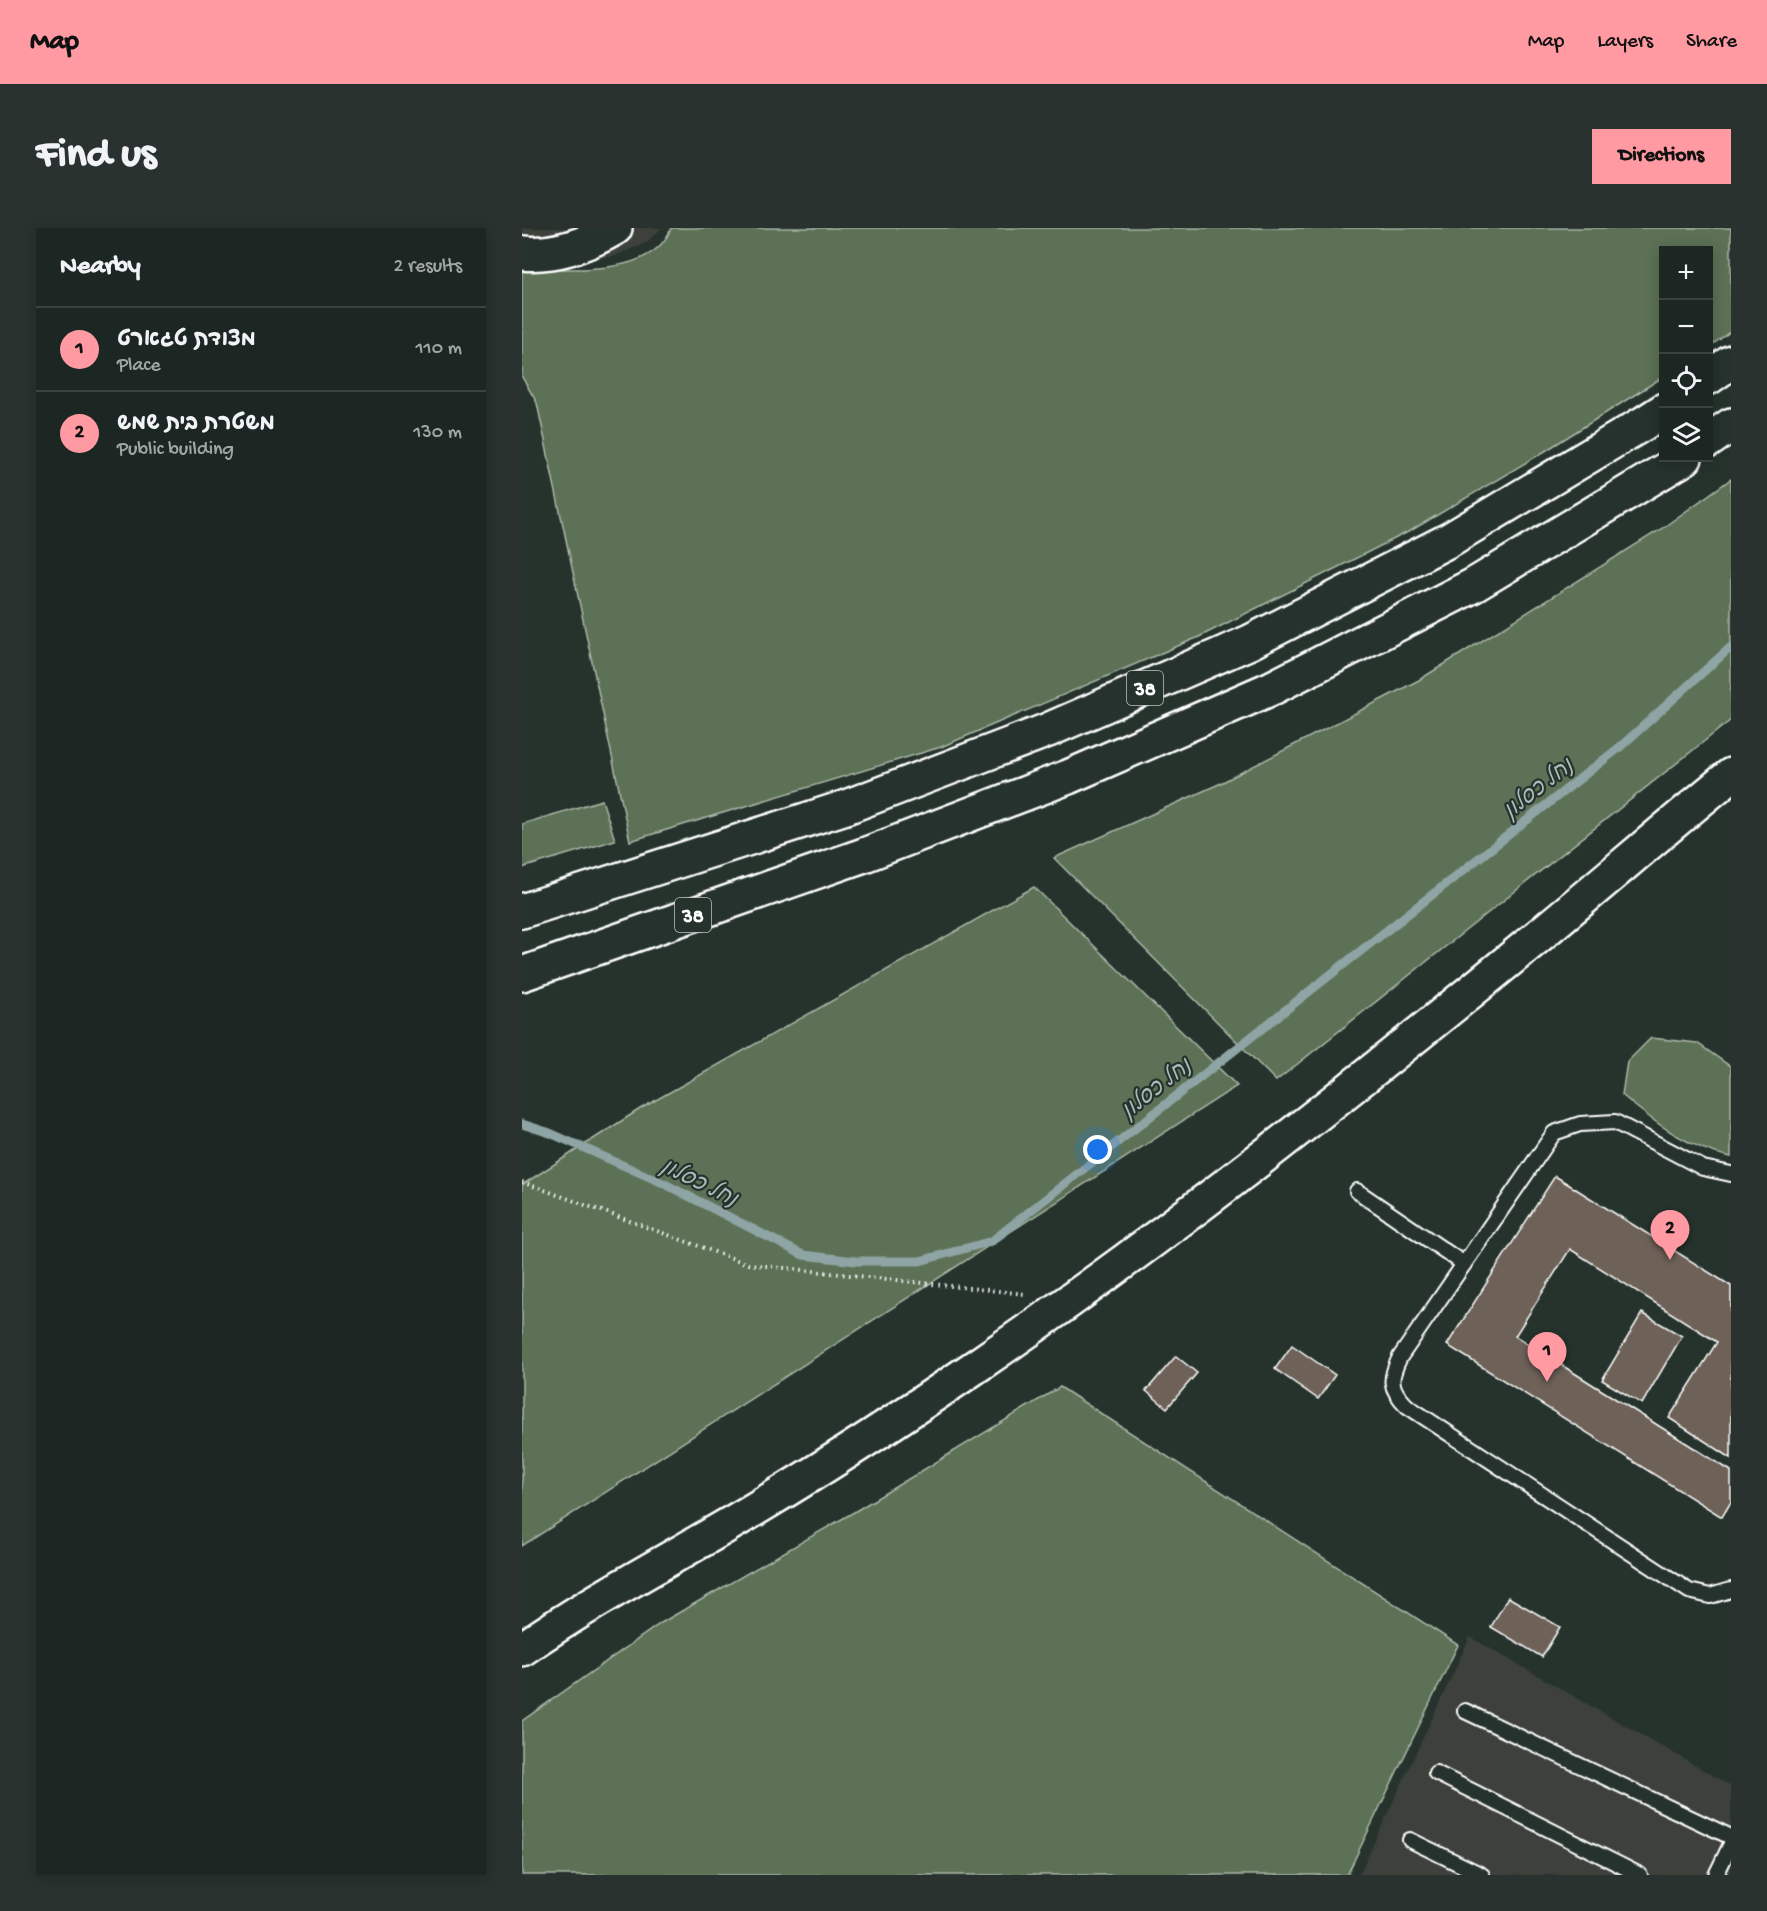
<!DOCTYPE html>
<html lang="en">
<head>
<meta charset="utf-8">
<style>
  body { margin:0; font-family:"Gochi Hand","Playpen Sans Hebrew",sans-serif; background:#29322f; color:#f1f3f6 }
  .controls { position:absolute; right:18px; top:18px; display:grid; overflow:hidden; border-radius:0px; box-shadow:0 3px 15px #0003 }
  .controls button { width:54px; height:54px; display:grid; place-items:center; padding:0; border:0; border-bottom:2px solid #3a4340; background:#1c2622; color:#f1f3f6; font:30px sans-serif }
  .you { position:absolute; left:576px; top:922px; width:21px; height:21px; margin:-15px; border:4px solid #fff; border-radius:50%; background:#1a73e8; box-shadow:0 0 0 9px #1a73e833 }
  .badge { display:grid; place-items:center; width:39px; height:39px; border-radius:50%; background:#ff9aa2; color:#111; font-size:20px; font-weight:700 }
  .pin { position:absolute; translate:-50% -50px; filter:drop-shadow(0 2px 3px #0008) }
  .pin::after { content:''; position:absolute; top:32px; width:21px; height:18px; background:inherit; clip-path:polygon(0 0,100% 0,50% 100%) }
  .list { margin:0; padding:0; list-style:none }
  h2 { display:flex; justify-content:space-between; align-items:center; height:78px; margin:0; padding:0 24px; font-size:26px }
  h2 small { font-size:20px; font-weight:400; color:#a0a5a5 }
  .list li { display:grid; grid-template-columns:39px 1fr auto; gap:18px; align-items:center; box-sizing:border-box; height:84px; padding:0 24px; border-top:2px solid #3a4340 }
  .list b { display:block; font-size:22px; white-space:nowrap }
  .list p { margin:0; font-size:20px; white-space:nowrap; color:#a0a5a5 }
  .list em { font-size:20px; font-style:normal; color:#a0a5a5 }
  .icon { flex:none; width:33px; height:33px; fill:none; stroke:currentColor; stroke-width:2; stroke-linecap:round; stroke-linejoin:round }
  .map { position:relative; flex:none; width:1209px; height:1647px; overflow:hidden; border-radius:0px }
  header { display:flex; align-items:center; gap:36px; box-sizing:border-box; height:84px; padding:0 30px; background:#ff9aa2; color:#111 }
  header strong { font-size:28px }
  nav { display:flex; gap:33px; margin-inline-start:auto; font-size:21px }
  .intro { display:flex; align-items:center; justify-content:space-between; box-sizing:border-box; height:144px; padding:0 36px }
  h1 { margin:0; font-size:42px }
  .button { padding:15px 27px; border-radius:0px; background:#ff9aa2; color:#111; font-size:21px; font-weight:700 }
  main { display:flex; gap:36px; padding:0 36px }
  aside { flex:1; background:#1c2622; border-radius:0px; box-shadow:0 3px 15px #0003 }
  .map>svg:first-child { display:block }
  .built { fill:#3c413a }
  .green { fill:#5b7155; stroke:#adb8aa; stroke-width:1.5 }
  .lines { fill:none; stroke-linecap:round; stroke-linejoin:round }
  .stream { stroke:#8fa4a5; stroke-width:9 }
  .building { fill:#6e6259; stroke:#fff; stroke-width:1.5 }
  .service-casing { stroke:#fff; stroke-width:18 }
  .tertiary-casing { stroke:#fff; stroke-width:38 }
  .secondary-casing { stroke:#fff; stroke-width:38 }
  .trunk-casing { stroke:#fff; stroke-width:38 }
  .path { stroke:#fff; stroke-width:4; stroke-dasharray:1.5 4.5; stroke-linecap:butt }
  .service { stroke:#26332d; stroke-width:14 }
  .tertiary { stroke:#26332d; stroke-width:33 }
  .secondary { stroke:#26332d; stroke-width:33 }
  .trunk { stroke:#26332d; stroke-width:33 }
  .labels { text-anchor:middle; stroke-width:4.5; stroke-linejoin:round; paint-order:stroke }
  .shield { fill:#26332d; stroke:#bec2c0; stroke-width:1.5 }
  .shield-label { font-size:20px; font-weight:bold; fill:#fff }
  .water-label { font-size:22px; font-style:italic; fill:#abbbbc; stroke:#26332d }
</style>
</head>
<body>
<header>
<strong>Map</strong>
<nav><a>Map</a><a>Layers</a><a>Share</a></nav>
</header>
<div class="intro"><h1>Find us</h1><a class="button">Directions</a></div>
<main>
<aside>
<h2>Nearby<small>2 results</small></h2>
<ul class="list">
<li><span class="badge">1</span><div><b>מצודת טגארט</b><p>Place</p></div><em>110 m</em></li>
<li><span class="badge">2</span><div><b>משטרת בית שמש</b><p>Public building</p></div><em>130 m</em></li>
</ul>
</aside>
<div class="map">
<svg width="1209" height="1647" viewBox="0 0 1209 1647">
  <rect width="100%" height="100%" fill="#26332d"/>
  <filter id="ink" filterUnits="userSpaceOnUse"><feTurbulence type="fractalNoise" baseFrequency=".0167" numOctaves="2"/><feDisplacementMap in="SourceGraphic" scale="12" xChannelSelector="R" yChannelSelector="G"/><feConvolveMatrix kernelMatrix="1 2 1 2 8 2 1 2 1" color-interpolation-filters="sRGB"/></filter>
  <g filter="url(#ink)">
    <!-- built -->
    <g class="built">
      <path d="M0 0H140L125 14 93 28 53 35 0 34Z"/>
      <path d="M948 1409 1209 1558V1647H837Z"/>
    </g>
    <!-- green -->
    <g class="green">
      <path d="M149 0H1209V103L1187 119 1186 22H1142L1141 149 1020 225 890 302 677 409 419 519 108 613 15 175 0 149V39C42 41 131 51 149 0Z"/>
      <path d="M1209 251V492L754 853 532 630 697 556 897 452 1139 301Z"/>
      <path d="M80 572 93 612 0 640V596Z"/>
      <path d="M512 659 715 858 0 1318V957L118 881Z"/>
      <path d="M1129 810 1175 815 1209 839V929C1168 921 1131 894 1100 867L1105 834Z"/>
      <path d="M538 1159 936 1417 825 1647H0V1493L139 1395 332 1284Z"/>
    </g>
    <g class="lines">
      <!-- stream -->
      <path class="stream" d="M0 896 28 905 141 955 281 1027 334 1033H398L470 1013 1098 519 1209 419"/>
    </g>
    <!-- building -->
    <g class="building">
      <path d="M1033 948 1209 1058V1230L1147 1190 1195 1114 1048 1021 993 1108 1209 1243V1274L1200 1289 925 1117Z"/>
      <path d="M1120 1085 1160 1108 1120 1176 1080 1152Z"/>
      <path d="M770 1117 813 1147 796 1171 753 1141Z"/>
      <path d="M654 1128 675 1145 645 1180 624 1163Z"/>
      <path d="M986 1369 1038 1399 1020 1429 969 1399Z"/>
    </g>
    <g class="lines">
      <!-- service casing -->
      <g class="service-casing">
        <g id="service">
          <path d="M1209 946 1181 940 1093 894 1058 896 1032 905 878 1129C867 1151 867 1160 885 1178L1167 1363 1188 1368 1209 1362"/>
          <path d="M835 963 942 1036"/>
          <path d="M943 1483 1209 1609"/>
          <path d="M914 1545 1118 1647"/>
          <path d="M888 1612 960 1647"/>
          <path d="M1194 1647 1209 1616"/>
        </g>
      </g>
      <!-- tertiary casing -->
      <g class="tertiary-casing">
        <path id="tertiary" d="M0 25C34 28 64 17 93 0"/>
      </g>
      <!-- secondary casing -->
      <g class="secondary-casing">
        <path id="secondary" d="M0 1421C76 1368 159 1326 238 1278 311 1234 383 1187 453 1139 645 1008 828 863 1008 715 1075 660 1141 602 1209 547"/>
      </g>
      <!-- trunk casing -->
      <g class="trunk-casing">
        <g id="trunk">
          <path d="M1186 150 1209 134"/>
          <path d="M1186 213 1209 197"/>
          <path d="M0 683 324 579 526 502 728 414 927 312 1122 195 1142 182"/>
          <path d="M0 746 342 627 546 549 750 460 952 357 1163 230"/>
        </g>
      </g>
      <!-- path -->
      <path class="path" d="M0 954 226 1036 503 1066"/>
      <!-- service -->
      <use href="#service" class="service"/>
      <!-- tertiary -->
      <use href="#tertiary" class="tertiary"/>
      <!-- secondary -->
      <use href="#secondary" class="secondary"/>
      <!-- trunk -->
      <use href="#trunk" class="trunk"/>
    </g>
  </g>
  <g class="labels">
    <!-- shield labels -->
    <g class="shield">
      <rect x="605" y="443" width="36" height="34" rx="4.5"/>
      <rect x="153" y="670" width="36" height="34" rx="4.5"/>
    </g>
    <g class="shield-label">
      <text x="623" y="467">38</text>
      <text x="171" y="694">38</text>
    </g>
    <!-- water labels -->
    <g class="water-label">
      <text transform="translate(1015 559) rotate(-38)" y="8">נחל כסלון</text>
      <text transform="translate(633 859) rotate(-38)" y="8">נחל כסלון</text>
      <text transform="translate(178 953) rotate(26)" y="8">נחל כסלון</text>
    </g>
  </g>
</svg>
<div class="controls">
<button>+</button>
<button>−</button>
<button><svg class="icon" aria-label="locate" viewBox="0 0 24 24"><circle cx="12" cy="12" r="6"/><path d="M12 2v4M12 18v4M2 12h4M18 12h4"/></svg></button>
<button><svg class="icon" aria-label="layers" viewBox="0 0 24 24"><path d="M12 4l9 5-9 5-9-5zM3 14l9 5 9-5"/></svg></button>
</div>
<div class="you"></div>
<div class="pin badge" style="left:1025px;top:1154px">1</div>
<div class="pin badge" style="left:1148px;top:1032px">2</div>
</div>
</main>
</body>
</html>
